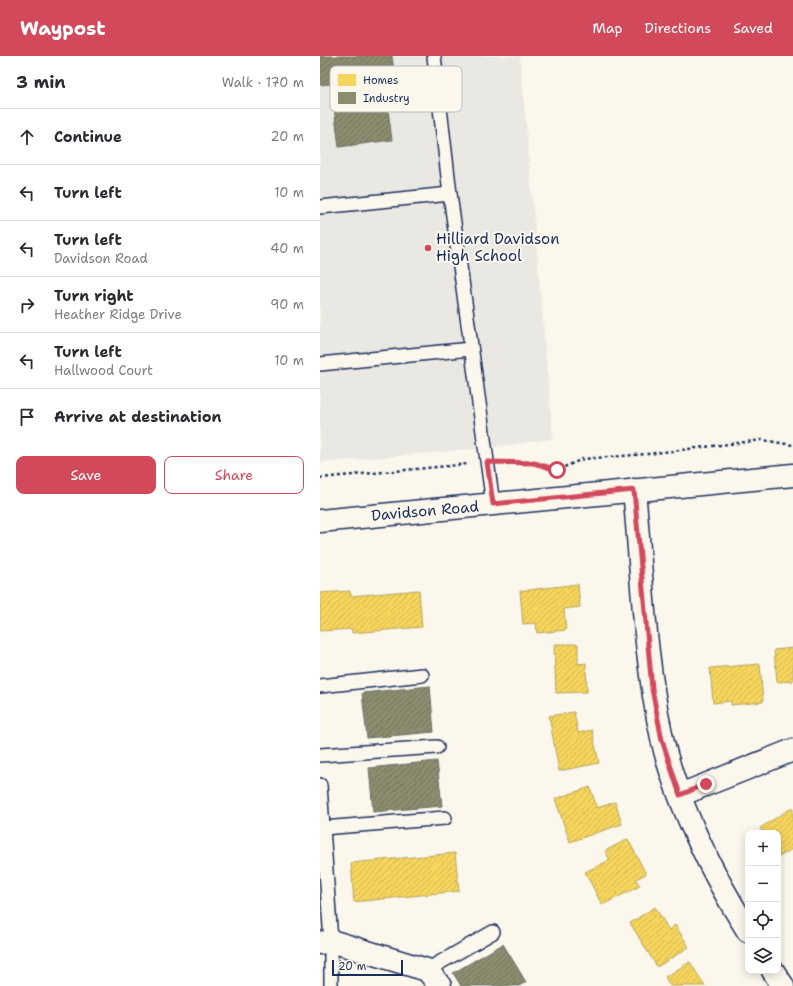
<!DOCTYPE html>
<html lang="en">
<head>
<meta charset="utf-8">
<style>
  body { margin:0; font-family:"Shantell Sans",sans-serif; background:#f2f2f3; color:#2b2b33 }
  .controls { position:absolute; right:12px; bottom:12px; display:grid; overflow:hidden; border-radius:8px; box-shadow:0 2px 10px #0003 }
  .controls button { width:36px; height:36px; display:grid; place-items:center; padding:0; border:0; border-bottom:1px solid #e1e1e2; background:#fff; color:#2b2b33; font:20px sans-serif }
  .scale { position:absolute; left:12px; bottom:10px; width:71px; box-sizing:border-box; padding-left:4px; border:2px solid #1b2f5e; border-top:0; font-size:11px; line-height:14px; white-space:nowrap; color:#1b2f5e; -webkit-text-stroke:3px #fbf7ec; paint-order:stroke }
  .stop { position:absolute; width:12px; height:12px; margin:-9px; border:3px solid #d1495b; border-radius:50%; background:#fff }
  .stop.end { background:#d1495b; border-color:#fff; box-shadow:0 1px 4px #0008 }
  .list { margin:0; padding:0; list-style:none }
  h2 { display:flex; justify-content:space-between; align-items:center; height:52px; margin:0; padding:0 16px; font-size:17px }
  h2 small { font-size:13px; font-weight:400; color:#7c7c81 }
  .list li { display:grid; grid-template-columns:26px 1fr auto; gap:12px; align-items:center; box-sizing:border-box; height:56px; padding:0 16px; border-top:1px solid #e1e1e2 }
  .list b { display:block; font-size:15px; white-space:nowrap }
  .list p { margin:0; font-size:13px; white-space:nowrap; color:#7c7c81 }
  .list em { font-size:13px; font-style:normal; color:#7c7c81 }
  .actions { display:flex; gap:8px; padding:12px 16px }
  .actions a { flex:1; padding:9px 0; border:1px solid #d1495b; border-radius:8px; text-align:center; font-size:14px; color:#d1495b }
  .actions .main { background:#d1495b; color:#fff }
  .icon { flex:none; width:22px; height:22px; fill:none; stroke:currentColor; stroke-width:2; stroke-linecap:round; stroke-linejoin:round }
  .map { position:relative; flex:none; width:473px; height:930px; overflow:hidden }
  header { display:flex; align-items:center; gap:24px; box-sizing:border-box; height:56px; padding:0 20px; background:#d1495b; color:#fff }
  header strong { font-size:19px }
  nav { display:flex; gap:22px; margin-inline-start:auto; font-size:14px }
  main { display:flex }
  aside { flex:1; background:#fff }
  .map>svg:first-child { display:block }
  .built { fill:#eae8e2 }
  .homes { fill:url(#homes-hatch); stroke:#b4a35d }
  .industry { fill:url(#industry-hatch); stroke:#6a7069 }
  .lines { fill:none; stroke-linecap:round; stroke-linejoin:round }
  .lane-casing { stroke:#1b2f5e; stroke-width:16 }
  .street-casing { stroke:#1b2f5e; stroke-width:25 }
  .secondary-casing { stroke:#1b2f5e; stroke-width:25 }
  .path { stroke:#1b2f5e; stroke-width:2.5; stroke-dasharray:3 3; stroke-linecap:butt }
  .lane { stroke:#fbf7ec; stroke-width:13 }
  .street { stroke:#fbf7ec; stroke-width:22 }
  .secondary { stroke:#fbf7ec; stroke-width:22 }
  .route { stroke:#d1495b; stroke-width:5 }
  .poi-dot { fill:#d1495b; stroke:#fbf7ec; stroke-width:1.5 }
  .labels { text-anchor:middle; stroke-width:4; stroke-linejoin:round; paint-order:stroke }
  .poi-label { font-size:15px; fill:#1b2f5e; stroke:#fbf7ec; text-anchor:start }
  .street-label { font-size:15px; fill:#1b2f5e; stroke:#fbf7ec }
  .key { fill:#fbf7ec; stroke:#b8bbc1; stroke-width:1 }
  .key-label { font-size:11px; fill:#1b2f5e }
</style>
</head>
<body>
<header>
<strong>Waypost</strong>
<nav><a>Map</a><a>Directions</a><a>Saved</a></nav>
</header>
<main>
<aside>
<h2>3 min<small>Walk · 170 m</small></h2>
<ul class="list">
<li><svg class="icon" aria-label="ahead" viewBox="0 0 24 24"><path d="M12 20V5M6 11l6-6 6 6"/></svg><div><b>Continue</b></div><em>20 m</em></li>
<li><svg class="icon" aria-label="left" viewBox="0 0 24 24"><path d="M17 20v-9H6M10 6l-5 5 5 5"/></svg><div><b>Turn left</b></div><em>10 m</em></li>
<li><svg class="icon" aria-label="left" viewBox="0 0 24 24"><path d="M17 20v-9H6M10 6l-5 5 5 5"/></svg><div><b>Turn left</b><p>Davidson Road</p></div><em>40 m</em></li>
<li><svg class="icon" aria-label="right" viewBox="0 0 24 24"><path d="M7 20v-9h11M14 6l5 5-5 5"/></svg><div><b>Turn right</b><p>Heather Ridge Drive</p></div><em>90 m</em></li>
<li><svg class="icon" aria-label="left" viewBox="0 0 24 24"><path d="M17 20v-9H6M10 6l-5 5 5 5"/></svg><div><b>Turn left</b><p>Hallwood Court</p></div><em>10 m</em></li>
<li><svg class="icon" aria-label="arrive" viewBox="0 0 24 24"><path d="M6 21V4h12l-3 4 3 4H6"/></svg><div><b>Arrive at destination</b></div></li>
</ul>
<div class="actions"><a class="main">Save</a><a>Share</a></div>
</aside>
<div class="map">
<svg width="473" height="930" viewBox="0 0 473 930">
  <defs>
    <pattern id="homes-hatch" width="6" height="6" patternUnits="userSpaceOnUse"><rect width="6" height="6" fill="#f6d55c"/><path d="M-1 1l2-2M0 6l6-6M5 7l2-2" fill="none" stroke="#d2b752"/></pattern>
    <pattern id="industry-hatch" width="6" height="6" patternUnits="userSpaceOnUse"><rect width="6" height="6" fill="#8c8c6e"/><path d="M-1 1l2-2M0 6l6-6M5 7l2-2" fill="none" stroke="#72735e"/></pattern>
  </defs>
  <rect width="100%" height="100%" fill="#fbf7ec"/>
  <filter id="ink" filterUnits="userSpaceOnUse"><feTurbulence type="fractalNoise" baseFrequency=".025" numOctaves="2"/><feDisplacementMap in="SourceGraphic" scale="8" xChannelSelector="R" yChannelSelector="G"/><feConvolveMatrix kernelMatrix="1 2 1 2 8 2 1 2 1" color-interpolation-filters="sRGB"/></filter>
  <g filter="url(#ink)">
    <!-- built -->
    <path class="built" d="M0 0H200L233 383 164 392 0 407Z"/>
    <!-- homes -->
    <g class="homes">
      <path d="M258 528 260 551 244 553 246 574 217 577 216 567 203 568 200 535Z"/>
      <path d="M99 534 102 571 32 577V573L0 575V537L30 535 31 540Z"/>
      <path d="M234 588H258V608L266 607 267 636 236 637Z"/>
      <path d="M473 592V625L457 626 454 594Z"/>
      <path d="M440 608 443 646 411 649V645L393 647 390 612Z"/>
      <path d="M254 656 258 677 272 674 279 707 239 715 229 660Z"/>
      <path d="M270 731 277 752 295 746 302 768 250 786 235 743Z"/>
      <path d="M473 751V795L472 793 459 801 458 777H443L440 772Z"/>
      <path d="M308 783 326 818 316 823 320 830 282 849 265 816 290 804 285 795Z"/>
      <path d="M135 797 139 835 34 846 31 807Z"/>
      <path d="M335 851 349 874 355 869 369 891 337 911 310 867Z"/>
      <path d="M370 906 385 930H350L345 921Z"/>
    </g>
    <!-- industry -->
    <g class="industry">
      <path d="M0 0H72L75 22 64 23 72 84 19 91 11 28 0 29Z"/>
      <path d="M110 630 114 676 47 682 42 637Z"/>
      <path d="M117 705 122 750 53 756 49 712Z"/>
      <path d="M183 888 206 926 199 930H141L133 917Z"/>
    </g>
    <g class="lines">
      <!-- lane casing -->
      <g class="lane-casing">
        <g id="lane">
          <path d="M114 0 130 138"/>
          <path d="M0 151 130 138 173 448"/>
          <path d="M0 308 151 293"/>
          <path d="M0 630 102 619"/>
          <path d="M0 699 117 691"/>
          <path d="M0 729 11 885V930"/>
          <path d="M3 772 125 762"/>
          <path d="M107 914 173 876"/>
        </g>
      </g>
      <!-- street casing -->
      <g class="street-casing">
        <g id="street">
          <path d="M314 434C322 516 324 602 342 682 355 743 394 822 428 875"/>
          <path d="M360 739 473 694"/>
          <path d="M0 887 11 885 107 914 120 930"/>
          <path d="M453 915 463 930"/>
        </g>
      </g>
      <!-- secondary casing -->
      <g class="secondary-casing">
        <path id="secondary" d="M0 465 473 419"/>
      </g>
      <!-- path -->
      <g class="path">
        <path d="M186 407H214L237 414 263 403 327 398 442 384 473 389"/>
        <path d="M0 422 149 408"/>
      </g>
      <!-- lane -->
      <use href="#lane" class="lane"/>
      <!-- street -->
      <use href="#street" class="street"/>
      <!-- secondary -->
      <use href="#secondary" class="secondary"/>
    </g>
  </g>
  <g class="lines" filter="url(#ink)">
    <!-- route -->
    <path class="route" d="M237 414 214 407 167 406 173 448 314 434 332 633 342 684 360 739 386 728"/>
  </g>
  <!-- markers -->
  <circle class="poi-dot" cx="108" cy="192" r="4"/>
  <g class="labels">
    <!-- poi labels -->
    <g class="poi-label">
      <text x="116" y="188">Hilliard Davidson<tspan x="116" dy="17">High School</tspan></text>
    </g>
    <!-- street labels -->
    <g class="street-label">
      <text transform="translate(105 455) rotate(-5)" y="5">Davidson Road</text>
    </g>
  </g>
  <!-- legend -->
  <rect x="10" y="10" width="132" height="46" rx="6" class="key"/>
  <rect x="18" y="18" width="18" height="12" fill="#f6d55c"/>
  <rect x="18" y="36" width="18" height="12" fill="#8c8c6e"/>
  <g class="key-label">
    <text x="43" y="28">Homes</text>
    <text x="43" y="46">Industry</text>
  </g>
</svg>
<div class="controls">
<button>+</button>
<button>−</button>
<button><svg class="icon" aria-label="locate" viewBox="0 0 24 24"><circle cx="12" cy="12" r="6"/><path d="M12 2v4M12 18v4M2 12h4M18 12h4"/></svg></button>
<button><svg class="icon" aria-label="layers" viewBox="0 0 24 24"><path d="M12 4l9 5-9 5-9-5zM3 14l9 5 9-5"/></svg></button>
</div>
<div class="scale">20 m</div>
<div class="stop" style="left:237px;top:414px"></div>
<div class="stop end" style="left:386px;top:728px"></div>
</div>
</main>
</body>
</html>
